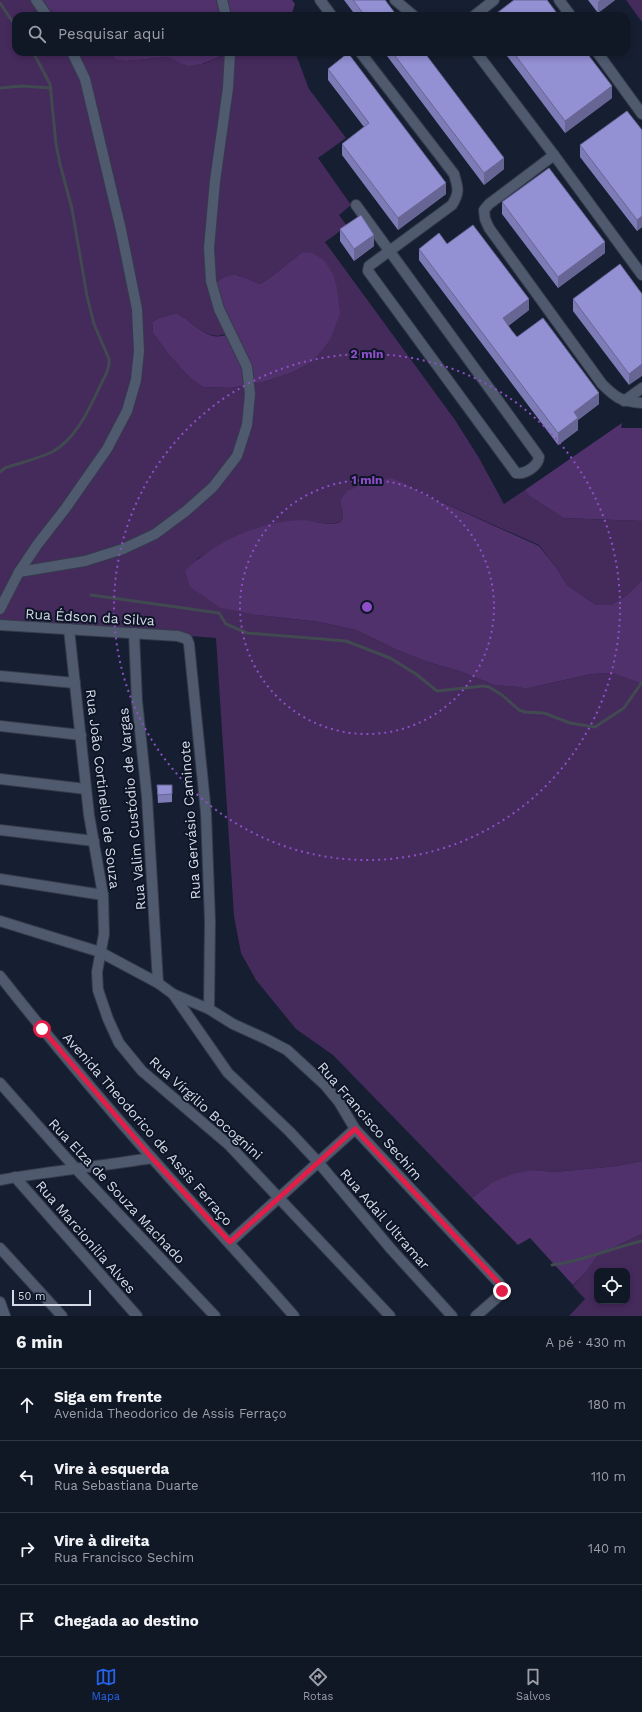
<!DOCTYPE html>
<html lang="pt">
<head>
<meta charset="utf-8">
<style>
  body { margin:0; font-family:"Work Sans",sans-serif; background:#1e2432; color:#f1f3f6 }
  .controls { position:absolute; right:12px; bottom:12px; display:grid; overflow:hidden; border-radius:8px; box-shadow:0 2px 6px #0003 }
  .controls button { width:36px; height:36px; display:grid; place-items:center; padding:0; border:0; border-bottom:1px solid #303642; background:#101725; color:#f1f3f6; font:20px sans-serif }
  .scale { position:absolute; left:12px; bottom:10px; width:79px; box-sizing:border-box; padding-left:4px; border:2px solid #d4dbe7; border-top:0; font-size:11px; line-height:14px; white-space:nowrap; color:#d4dbe7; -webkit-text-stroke:3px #0d1527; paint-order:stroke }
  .stop { position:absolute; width:12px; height:12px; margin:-9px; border:3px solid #e11d48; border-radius:50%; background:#fff }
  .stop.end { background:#e11d48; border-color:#fff; box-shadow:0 1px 4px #0008 }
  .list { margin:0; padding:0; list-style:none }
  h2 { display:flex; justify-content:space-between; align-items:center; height:52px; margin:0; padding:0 16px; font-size:17px }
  h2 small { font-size:13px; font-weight:400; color:#9c9fa7 }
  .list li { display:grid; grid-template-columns:26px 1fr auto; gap:12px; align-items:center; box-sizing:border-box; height:72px; padding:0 16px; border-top:1px solid #303642 }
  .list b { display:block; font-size:15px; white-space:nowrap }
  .list p { margin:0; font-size:13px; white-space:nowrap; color:#9c9fa7 }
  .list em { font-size:13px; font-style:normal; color:#9c9fa7 }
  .icon { flex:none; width:22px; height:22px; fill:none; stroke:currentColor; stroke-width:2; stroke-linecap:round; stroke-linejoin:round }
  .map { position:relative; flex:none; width:642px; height:1316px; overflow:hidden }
  .search { position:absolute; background:#101725; box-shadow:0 2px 6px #0003; left:12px; right:12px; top:12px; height:44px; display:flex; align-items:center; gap:10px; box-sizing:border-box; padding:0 14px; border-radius:12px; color:#9c9fa7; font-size:15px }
  .sheet { height:340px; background:#101725 }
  nav { display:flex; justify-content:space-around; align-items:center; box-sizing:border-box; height:56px; border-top:1px solid #303642; background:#101725; font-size:11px; color:#9c9fa7 }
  nav a { display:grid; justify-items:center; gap:2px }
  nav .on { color:#2563eb }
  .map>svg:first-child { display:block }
  .green { fill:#452a5c; fill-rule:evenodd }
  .forest { fill:#50316b }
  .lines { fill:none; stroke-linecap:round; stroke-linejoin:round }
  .stream { stroke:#414a50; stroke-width:3 }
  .minor-casing { stroke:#353b4a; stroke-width:12 }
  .minor { stroke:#4f5a6f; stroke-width:10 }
  .wall { fill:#7e7cb6 }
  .shaded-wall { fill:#676594 }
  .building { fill:#9390d4; stroke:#676594 }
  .route { stroke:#e11d48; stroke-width:5 }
  .ring { fill:none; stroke:#8d4fc7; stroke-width:2; stroke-dasharray:2 4 }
  .labels { text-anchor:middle; stroke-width:4; stroke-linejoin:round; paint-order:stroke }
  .street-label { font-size:14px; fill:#d4dbe7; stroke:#0d1527 }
  .centre { fill:#8d4fc7; stroke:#0d1527; stroke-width:2 }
  .ring-label { font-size:12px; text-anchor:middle; font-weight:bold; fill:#8d4fc7; stroke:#0d1527; stroke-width:4; stroke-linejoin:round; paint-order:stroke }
</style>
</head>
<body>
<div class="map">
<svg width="642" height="1316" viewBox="0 0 642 1316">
  <rect width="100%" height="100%" fill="#161f31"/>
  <!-- green -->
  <g class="green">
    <path d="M0 0H35L39 5 61 16H16V52H108L117 60 126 61 167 57 188 65 203 64 231 52H295L309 89 346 138 318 158 351 205 339 215 347 226 325 242 455 420 479 458 504 504 525 490 528 495 563 518 642 521V580L627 595 611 605H596L567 585 556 567 539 545 428 496 404 483 340 501 343 514 342 521C328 528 313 519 297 521 260 525 228 538 197 559L258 615 319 622 356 630 397 650 428 662 462 672 494 685 519 687 525 689 591 674 614 673 642 684V1161L617 1166 555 1172 532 1170 492 1182 472 1198 333 1055 296 1029 256 980 241 953 234 916 216 638 0 621ZM301 253 312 362 291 373 263 382 231 388 203 387 191 379 169 355 153 333 152 322 159 318 177 313C192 321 207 342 225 334L223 324 238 275 249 281 260 284 271 277Z"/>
    <path d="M626 0H642V22Z"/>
    <path d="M642 1234V1316H569L585 1299 573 1286 585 1273 599 1254ZM597 1271H627V1301H597Z"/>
  </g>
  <!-- forest -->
  <g class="forest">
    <path d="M35 0H292L295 4 291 16H61L39 5Z"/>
    <path d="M108 52H231L202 64 188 66 167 57 126 61 117 60Z"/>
    <path d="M310 252 323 259 333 274 337 288 340 314 330 340 312 362 291 373 263 382 231 388 203 387 191 379 169 355 153 333 152 322 159 318 177 313C192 321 207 342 225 335L215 284C236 268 238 277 260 284L271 277 301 253Z"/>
    <path d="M622 423 621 428H642V521L563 518 528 495 525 490Z"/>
    <path d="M391 478 404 483 428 496 539 546 556 567 567 585 596 605H611L627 595 642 580V684L613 673 591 674 525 689 519 687 494 685 462 672 428 662 397 650 356 630 319 622 258 615 221 608 190 587 185 571C214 542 258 522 300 520 315 520 330 528 342 521L343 514 340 501 347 491 367 483Z"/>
    <path d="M642 1161V1234L599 1254 585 1273 573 1285 530 1238 518 1245 472 1198 492 1182 513 1174 532 1170 555 1172 617 1166Z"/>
  </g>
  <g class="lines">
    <!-- stream -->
    <g class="stream">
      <path d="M0 3 16 27"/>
      <path d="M0 88 22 86 51 88"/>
      <path d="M0 472 5 468C20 463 37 459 52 452 80 437 93 399 107 372L109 364V359L94 324 87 296 72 209 60 164 56 144 50 84 33 52"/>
      <path d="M91 595 219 613 226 624 247 633 346 641 390 658 416 674 437 691 483 686 489 687 502 695 519 710 525 712 544 713 570 723 595 727 624 708 642 682"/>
      <path d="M552 1265C584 1261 611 1248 642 1241"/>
    </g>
    <!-- minor casing -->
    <g class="minor-casing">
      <g id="minor">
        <path d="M36 0 47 16"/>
        <path d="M222 0 226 16"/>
        <path d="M320 0 332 16"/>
        <path d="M395 0 414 16"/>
        <path d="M559 0 571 16"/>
        <path d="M474 16 494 0"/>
        <path d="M476 52 554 155 642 275"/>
        <path d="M597 52 642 114"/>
        <path d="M554 155 489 204 484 210 485 219 489 228 602 384C617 399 621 401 642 403"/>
        <path d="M356 205 537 454 539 457C538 466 525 475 516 473L368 271 369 266 452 205C460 192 458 188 454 174L360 52"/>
        <path d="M624 401 642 388"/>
        <path d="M19 572 85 561 123 549 155 534 186 511 213 487 237 456 247 425 250 394 247 367 219 309 211 281 209 248 215 181 228 88 230 52"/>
        <path d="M0 609 19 572 37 545 65 509 107 449 127 411 136 380 139 351 137 309 121 230 85 79 72 52"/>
        <path d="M0 625 178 636 187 639 189 644 206 813 210 921 209 1009"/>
        <path d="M69 629 89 815 103 895 104 934 97 972 98 990 108 1019 119 1043 142 1071 229 1145 390 1316"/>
        <path d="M134 633 137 701 147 797 158 983"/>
        <path d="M0 676 75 683"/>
        <path d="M0 726 81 735"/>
        <path d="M0 779 86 789"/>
        <path d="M0 830 94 841"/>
        <path d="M0 879 103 895"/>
        <path d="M0 921 100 952 158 983 173 994 209 1009 233 1024 266 1039 287 1050 325 1085 339 1102 355 1129 499 1283 502 1291 500 1295 476 1316"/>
        <path d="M0 976C49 1038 100 1099 152 1158 199 1211 248 1263 294 1316"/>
        <path d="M173 994 228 1073 289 1131 318 1162 391 1249 452 1316"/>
        <path d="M0 1083 77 1170 215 1316"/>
        <path d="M15 1177 137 1316"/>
        <path d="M0 1180C51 1171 101 1166 152 1158"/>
        <path d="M230 1242 355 1129"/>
        <path d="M0 1248 62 1316"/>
        <path d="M0 1302 5 1316"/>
      </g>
    </g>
    <!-- minor -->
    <use href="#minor" class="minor"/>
  </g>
  <!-- wall -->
  <g class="wall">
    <path d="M344 0H385L397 16H356Z"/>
    <path d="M588 0H615L598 13Z"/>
    <path d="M384 52H424L504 169 484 185Z"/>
    <path d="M504 52H586L612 98 565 133Z"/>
    <path d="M328 69 446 194 398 230 342 155V144L364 127 328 80Z"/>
    <path d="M642 130V227L637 231 580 157V145Z"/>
    <path d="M502 202 605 253 558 288 502 214Z"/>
    <path d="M340 229 374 246 354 261 340 241Z"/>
    <path d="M447 244 529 310 508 326 517 337 599 404 578 420V430L558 445 419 260V249Z"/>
    <path d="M642 294 629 385 573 311V299Z"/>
    <path d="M157 785 172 794V802L158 803Z"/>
  </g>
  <!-- shaded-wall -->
  <g class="shaded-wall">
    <path d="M600 0H615L598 13V2Z"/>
    <path d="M612 86V98L565 133V121Z"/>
    <path d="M504 158V169L484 185V173Z"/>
    <path d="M446 183V194L398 230V218Z"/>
    <path d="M642 216V227L637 231V220Z"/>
    <path d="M374 235V246L354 261V249Z"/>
    <path d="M605 242V253L558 288V277Z"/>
    <path d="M529 299V310L503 330V318Z"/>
    <path d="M642 364V376L629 385V374Z"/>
    <path d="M599 393V404L578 420V430L558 445V433L574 412Z"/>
  </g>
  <!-- building -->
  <g class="building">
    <path d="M353 0H385L397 16H365Z"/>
    <path d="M514 0H547L559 16H493Z"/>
    <path d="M392 52H424L504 158 484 173Z"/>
    <path d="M513 52H586L612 86 565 121Z"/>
    <path d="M348 53 446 183 398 218 342 144 369 123 328 69Z"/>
    <path d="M627 111 642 130V216L637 220 580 145Z"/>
    <path d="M549 168 605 242 558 277 502 202Z"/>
    <path d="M361 215 374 235 354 249 340 229Z"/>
    <path d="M473 225 529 299 503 318 512 331 517 337 543 318 599 393 574 412 578 418 558 433 419 249 439 233 447 244Z"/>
    <path d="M620 264 642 294V364L629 374 573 299Z"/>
    <path d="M157 785H172V794L158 795Z"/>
  </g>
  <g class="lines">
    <!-- route -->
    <path class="route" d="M42 1029 152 1158 230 1242 355 1129 499 1283 502 1291"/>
  </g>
  <!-- distance rings -->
  <g class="ring">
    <circle cx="367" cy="607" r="127"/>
    <circle cx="367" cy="607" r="253"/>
  </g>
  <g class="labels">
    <!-- street labels -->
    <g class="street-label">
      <text transform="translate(90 617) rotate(3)" y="5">Rua Édson da Silva</text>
      <text transform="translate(103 789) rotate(83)" y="5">Rua João Cortinelio de Souza</text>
      <text transform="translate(132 809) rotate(-95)" y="5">Rua Valim Custódio de Vargas</text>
      <text transform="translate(190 820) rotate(-94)" y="5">Rua Gervásio Caminote</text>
      <text transform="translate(206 1108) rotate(42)" y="5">Rua Vírgilio Bocognini</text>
      <text transform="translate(370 1121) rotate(49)" y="5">Rua Francisco Sechim</text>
      <text transform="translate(148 1129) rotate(49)" y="5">Avenida Theodorico de Assis Ferraço</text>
      <text transform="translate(117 1191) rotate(47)" y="5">Rua Elza de Souza Machado</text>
      <text transform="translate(385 1219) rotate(49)" y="5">Rua Adail Ultramar</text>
      <text transform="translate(86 1237) rotate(49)" y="5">Rua Marcionília Alves</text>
    </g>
  </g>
  <circle cx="367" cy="607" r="6" class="centre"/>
  <g class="ring-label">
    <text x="367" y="358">2 min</text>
    <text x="367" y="484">1 min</text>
  </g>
</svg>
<div class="controls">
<button><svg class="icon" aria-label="locate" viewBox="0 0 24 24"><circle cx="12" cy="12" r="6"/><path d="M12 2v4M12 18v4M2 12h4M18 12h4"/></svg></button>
</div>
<div class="scale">50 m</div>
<div class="stop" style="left:42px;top:1029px"></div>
<div class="stop end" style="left:502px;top:1291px"></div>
<div class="search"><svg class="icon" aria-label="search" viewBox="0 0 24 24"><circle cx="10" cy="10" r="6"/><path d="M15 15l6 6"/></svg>Pesquisar aqui</div>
</div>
<section class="sheet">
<h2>6 min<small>A pé · 430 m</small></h2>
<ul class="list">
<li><svg class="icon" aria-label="ahead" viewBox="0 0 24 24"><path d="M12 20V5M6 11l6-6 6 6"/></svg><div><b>Siga em frente</b><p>Avenida Theodorico de Assis Ferraço</p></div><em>180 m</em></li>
<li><svg class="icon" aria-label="left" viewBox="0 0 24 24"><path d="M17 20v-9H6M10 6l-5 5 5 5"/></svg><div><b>Vire à esquerda</b><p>Rua Sebastiana Duarte</p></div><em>110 m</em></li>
<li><svg class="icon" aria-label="right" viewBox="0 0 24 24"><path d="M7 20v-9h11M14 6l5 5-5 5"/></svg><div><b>Vire à direita</b><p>Rua Francisco Sechim</p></div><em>140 m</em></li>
<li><svg class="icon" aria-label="arrive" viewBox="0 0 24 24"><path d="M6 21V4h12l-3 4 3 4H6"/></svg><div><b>Chegada ao destino</b></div></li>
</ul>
</section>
<nav>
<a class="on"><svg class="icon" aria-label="map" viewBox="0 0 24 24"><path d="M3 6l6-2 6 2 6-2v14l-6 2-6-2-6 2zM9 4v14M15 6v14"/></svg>Mapa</a>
<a><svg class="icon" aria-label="directions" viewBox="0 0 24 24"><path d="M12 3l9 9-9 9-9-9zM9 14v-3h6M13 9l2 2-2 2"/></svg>Rotas</a>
<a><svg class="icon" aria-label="saved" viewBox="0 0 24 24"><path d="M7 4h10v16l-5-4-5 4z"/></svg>Salvos</a>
</nav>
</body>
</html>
